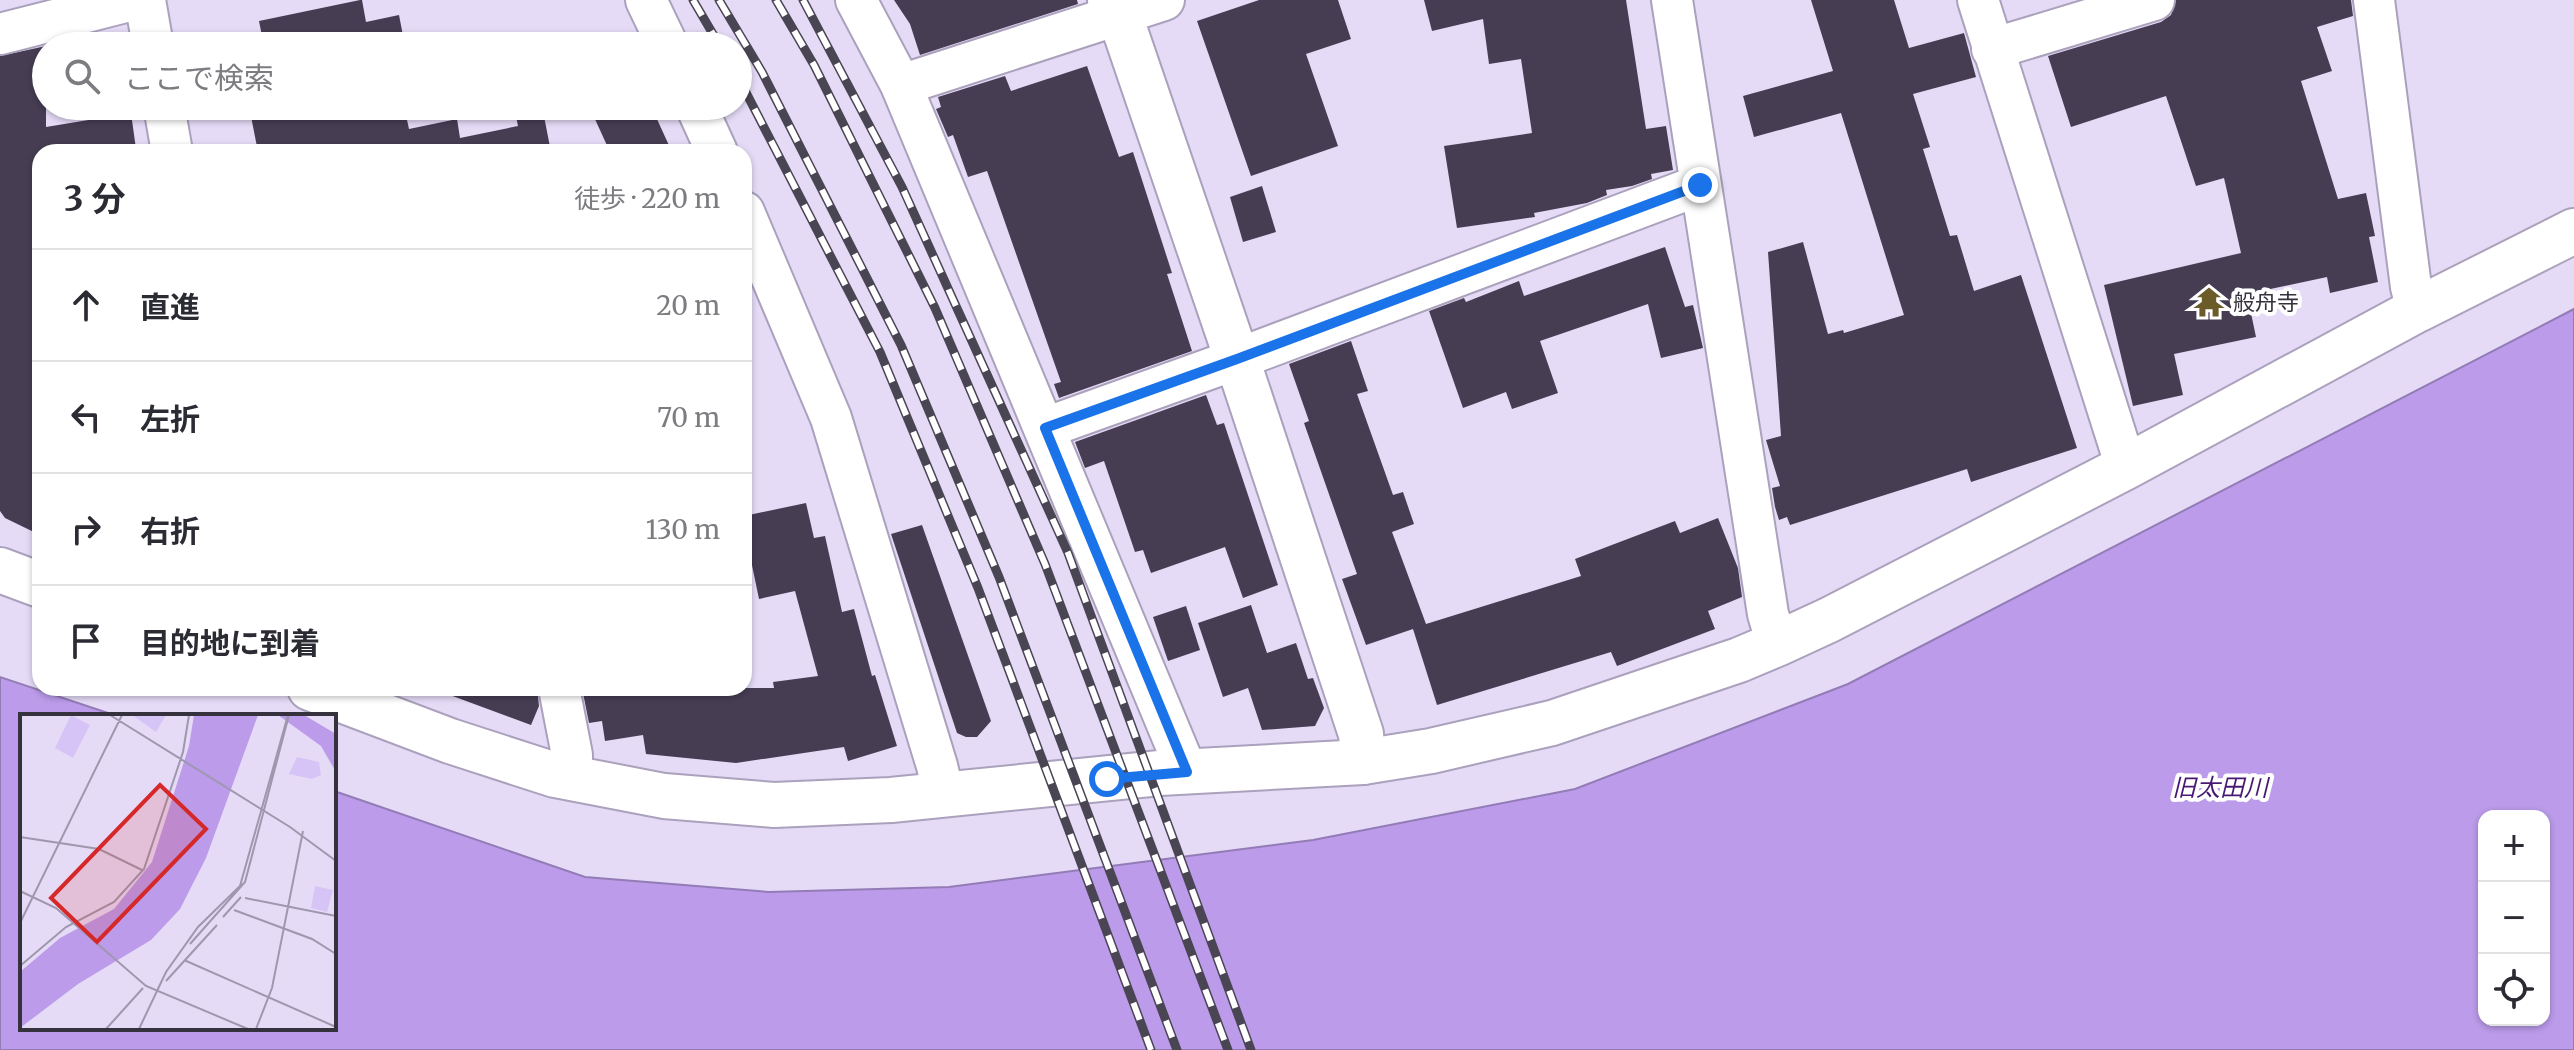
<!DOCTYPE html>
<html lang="ja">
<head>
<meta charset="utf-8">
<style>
  body { margin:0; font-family:Merriweather,"Noto Sans JP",serif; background:#f2f2f3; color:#2b2b33 }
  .controls { position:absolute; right:24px; bottom:24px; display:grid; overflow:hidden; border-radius:16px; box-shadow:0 2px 6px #0004 }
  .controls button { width:72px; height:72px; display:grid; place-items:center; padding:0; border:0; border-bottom:2px solid #e1e1e2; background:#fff; color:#2b2b33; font:40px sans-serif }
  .stop { position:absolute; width:24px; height:24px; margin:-18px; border:6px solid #1a73e8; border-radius:50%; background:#fff }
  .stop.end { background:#1a73e8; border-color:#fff; box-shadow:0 2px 8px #0008 }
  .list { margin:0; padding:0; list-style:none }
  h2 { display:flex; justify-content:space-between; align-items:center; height:104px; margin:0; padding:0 32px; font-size:34px }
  h2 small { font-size:26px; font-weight:400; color:#7c7c81 }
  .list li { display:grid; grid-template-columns:52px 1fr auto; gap:24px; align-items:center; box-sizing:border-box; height:112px; padding:0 32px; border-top:2px solid #e1e1e2 }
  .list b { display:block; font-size:30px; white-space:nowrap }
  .list em { font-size:26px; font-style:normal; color:#7c7c81 }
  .icon { flex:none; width:44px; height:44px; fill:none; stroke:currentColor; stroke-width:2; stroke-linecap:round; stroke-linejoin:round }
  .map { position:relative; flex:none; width:2574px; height:1050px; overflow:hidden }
  .search { position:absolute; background:#fff; box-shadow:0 2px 6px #0004; left:32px; top:32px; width:720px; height:88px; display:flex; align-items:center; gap:20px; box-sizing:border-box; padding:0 28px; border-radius:44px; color:#7c7c81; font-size:30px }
  .panel { position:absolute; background:#fff; box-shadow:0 2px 6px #0004; left:32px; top:144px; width:720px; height:552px; border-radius:24px }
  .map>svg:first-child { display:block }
  .water { fill:#bb9bea; stroke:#937cb6; stroke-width:2; fill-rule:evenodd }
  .building { fill:#463d53 }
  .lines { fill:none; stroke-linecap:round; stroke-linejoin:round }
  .minor-casing { stroke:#aba1bc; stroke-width:44 }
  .tertiary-casing { stroke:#aba1bc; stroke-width:48 }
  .minor { stroke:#fff; stroke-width:40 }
  .tertiary { stroke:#fff; stroke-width:44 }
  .rail-casing { stroke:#4a4552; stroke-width:9 }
  .rail { stroke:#fff; stroke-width:6; stroke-dasharray:18; stroke-linecap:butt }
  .route { stroke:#1a73e8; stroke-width:10 }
  .labels { text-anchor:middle; stroke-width:8; stroke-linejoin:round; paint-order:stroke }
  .poi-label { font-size:22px; fill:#36323d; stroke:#fff; text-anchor:start }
  .water-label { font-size:24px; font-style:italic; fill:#481974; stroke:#fff }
  .inset-road { fill:none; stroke:#9f97ad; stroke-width:2 }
  .view { fill:#d62828; fill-opacity:0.15; stroke:#d62828; stroke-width:4 }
  .inset-edge { fill:none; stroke:#36323d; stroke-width:4 }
</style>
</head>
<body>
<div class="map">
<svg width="2574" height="1050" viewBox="0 0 2574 1050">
  <rect width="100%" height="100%" fill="#e5dbf7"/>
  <!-- water -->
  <path class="water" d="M2574 309V1050H0V677L117 716H22V1028H334V791L585 877 769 892 949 887 1313 840 1575 789 1848 684ZM2484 816H2544V1020H2484Z"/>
  <!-- building -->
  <g class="building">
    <path d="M360 0H362L366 22 399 15 405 46H312V42L290 46H264L259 21Z"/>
    <path d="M894 0H1077L1078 4 920 55 910 24Z"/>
    <path d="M1259 0H1338L1351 39 1306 54 1338 146 1251 176 1197 21Z"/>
    <path d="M1424 0H1626L1646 129 1666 126 1673 170 1651 174 1652 179 1632 186 1606 190 1607 195 1587 203 1534 213 1535 217 1457 228 1444 146 1532 133 1521 59 1489 64 1483 19 1432 31Z"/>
    <path d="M1811 0H1894L1909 48 1964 33 1976 77 1913 94 1930 147 1923 149 1950 236 1957 235 1974 291 2021 275 2077 448 1971 482 1967 469 1790 525 1787 517 1779 520 1775 507 1772 488 1780 486 1766 440 1781 436 1768 252 1803 242 1828 334 1843 330 1844 333 1904 315 1841 113 1754 137 1743 96 1833 71Z"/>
    <path d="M2176 0H2351L2353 16 2317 27 2332 71 2301 81 2338 199 2366 193 2375 236 2369 237 2378 282 2330 293 2327 277 2247 294 2256 337 2174 354 2183 395 2133 406 2104 285 2241 253 2224 178 2196 186 2166 96 2071 127 2048 56 2161 22 2171 15Z"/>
    <path d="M55 44 56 46H46V127L131 113 136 149 120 152H40V535L5 518 0 511V56Z"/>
    <path d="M1087 66 1119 157 1133 152 1172 273 1167 274 1192 351 1059 398 1054 384 1061 382 987 171 968 177 953 135 948 137 936 109 941 107 938 97 1005 76 1011 91Z"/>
    <path d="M249 106H404L409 129 457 119 460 138 518 126 514 106H542L551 152H258Z"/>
    <path d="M589 106H651L672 152H610Z"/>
    <path d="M1262 186 1276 232 1243 242 1230 197Z"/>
    <path d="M1665 247 1685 307 1693 305 1703 348 1661 358 1648 304 1540 341 1558 393 1512 409 1506 392 1463 408 1429 311 1464 298 1466 302 1519 281 1524 296Z"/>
    <path d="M1351 341 1368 391 1357 394 1393 495 1403 492 1414 524 1392 532 1426 624 1581 576 1575 559 1675 521 1680 533 1718 518 1738 568 1742 597 1708 611 1715 629 1617 666 1611 652 1437 705 1413 629 1366 645 1342 579 1357 574 1304 423 1309 421 1289 364Z"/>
    <path d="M1206 395 1217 425 1224 423 1278 585 1243 598 1225 547 1151 573 1143 550 1135 552 1104 461 1085 468 1075 442Z"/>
    <path d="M806 503 814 538 825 536 842 612 854 609 872 676 875 675 897 746 848 761 844 747 736 763 646 754 643 735 605 741 602 721 589 723 582 688H774L773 682 818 676 795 591 759 599 748 546 744 547V516Z"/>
    <path d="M922 525 991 721 977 737H966L957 733 891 534Z"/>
    <path d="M1251 605 1267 653 1296 643 1308 679 1313 678 1324 708 1315 726 1262 730 1248 688 1223 697 1198 623Z"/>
    <path d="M1186 606 1200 650 1168 661 1153 617Z"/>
    <path d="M439 688H537L539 706 531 725 439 691Z"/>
  </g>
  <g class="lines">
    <!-- minor casing -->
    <g class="minor-casing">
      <g id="minor">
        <path d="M145 0 153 46"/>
        <path d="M646 0 668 46"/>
        <path d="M856 0 901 85 1187 772"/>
        <path d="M1672 0 1768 614 1777 644"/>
        <path d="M1978 0 2126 467"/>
        <path d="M2374 0 2411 287 2417 310"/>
        <path d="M0 34 133 0"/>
        <path d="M1992 49 2154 0"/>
        <path d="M901 85 1164 0"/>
        <path d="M164 106 172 152"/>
        <path d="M696 106 717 152"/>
        <path d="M744 212 831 418 937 766 944 795"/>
        <path d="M1045 428 1237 359 1700 185"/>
        <path d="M559 688 572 755V778"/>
      </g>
    </g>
    <!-- tertiary casing -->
    <g class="tertiary-casing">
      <g id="tertiary">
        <path d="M1110 0 1120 16 1237 359 1361 734 1363 762"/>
        <path d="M0 570 40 585"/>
        <path d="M310 688 450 741 555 775 664 796 774 805 891 800 1160 773 1363 762 1431 751 1552 723 1739 660 1777 644 1829 620 2126 467 2417 310 2574 231"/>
      </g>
    </g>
    <!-- minor -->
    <use href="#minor" class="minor"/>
    <!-- tertiary -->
    <use href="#tertiary" class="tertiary"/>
    <!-- rail casing -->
    <g class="rail-casing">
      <g id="rail">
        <path d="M693 0 720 46"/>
        <path d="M719 0 762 72 901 345 999 577 1177 1050"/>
        <path d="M776 0 814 65 935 308 1045 564 1228 1050"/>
        <path d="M803 0 902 187 1068 553 1251 1050"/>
        <path d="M738 77 880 352 978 588 1151 1050"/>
      </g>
    </g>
    <!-- rail -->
    <use href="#rail" class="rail"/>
  </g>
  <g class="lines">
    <!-- route -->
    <path class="route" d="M1107 779 1187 772 1045 428 1237 359 1700 185"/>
  </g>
  <!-- icons -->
  <defs>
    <g id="temple-bare" transform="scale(2.4)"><path d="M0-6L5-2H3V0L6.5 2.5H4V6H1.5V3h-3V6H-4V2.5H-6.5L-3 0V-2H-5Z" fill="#6b5b29" stroke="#fff" stroke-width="2.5" paint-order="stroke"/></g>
  </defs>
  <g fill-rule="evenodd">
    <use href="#temple-bare" x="2209" y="302"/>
  </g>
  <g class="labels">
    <!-- poi labels -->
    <g class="poi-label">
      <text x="2233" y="310">般舟寺</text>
    </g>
    <!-- water labels -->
    <g class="water-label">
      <text x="2220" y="796">旧太田川</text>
    </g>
  </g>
  <!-- overview -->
  <g transform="translate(20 714)">
    <rect width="316" height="316" fill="#e5dbf7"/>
    <path d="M51 1 70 11 53 44 35 34ZM112 1H146L136 18ZM277 43 299 48 301 61 292 65 269 60ZM295 172 313 176 307 198 291 194Z" fill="#d7c4f6"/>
    <path d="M174 1H238L186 144 160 195 131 226 58 270 0 314V258L40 224 94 195 132 148 169 32ZM258 1H284L316 20V58L301 32Z" fill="#bb9bea"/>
    <path class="inset-road" d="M90 1 270 113 316 147M0 123 79 135 122 156M0 177 36 194 126 272 228 315M225 184 316 202M214 196 292 225 316 240M203 203 221 183M0 209 102 1M170 230 225 168 269 1M164 246 316 313M0 252 46 213 94 188 124 155 163 38 169 1M146 267 197 211M86 315 123 274M119 315 146 258 178 213 220 172 268 1M236 315 252 274 283 117"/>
    <path class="view" d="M140 71 186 115 77 228 31 184Z"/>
    <rect width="316" height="316" class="inset-edge"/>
  </g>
</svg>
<div class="controls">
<button>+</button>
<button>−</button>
<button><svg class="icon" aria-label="locate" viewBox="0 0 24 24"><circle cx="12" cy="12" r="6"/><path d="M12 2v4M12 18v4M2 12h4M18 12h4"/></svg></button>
</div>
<div class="stop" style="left:1107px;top:779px"></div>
<div class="stop end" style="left:1700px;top:185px"></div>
<div class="search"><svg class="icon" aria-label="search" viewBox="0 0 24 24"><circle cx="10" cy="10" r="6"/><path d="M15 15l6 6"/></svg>ここで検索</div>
<section class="panel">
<h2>3 分<small>徒歩 · 220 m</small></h2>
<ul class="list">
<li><svg class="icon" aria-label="ahead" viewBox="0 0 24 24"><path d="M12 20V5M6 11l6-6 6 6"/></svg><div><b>直進</b></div><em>20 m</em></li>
<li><svg class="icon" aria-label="left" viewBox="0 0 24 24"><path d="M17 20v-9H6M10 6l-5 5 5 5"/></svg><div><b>左折</b></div><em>70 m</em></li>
<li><svg class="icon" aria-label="right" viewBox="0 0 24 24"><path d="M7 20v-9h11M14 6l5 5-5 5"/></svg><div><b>右折</b></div><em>130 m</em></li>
<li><svg class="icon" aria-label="arrive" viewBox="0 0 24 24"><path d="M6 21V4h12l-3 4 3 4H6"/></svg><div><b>目的地に到着</b></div></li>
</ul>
</section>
</div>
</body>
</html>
